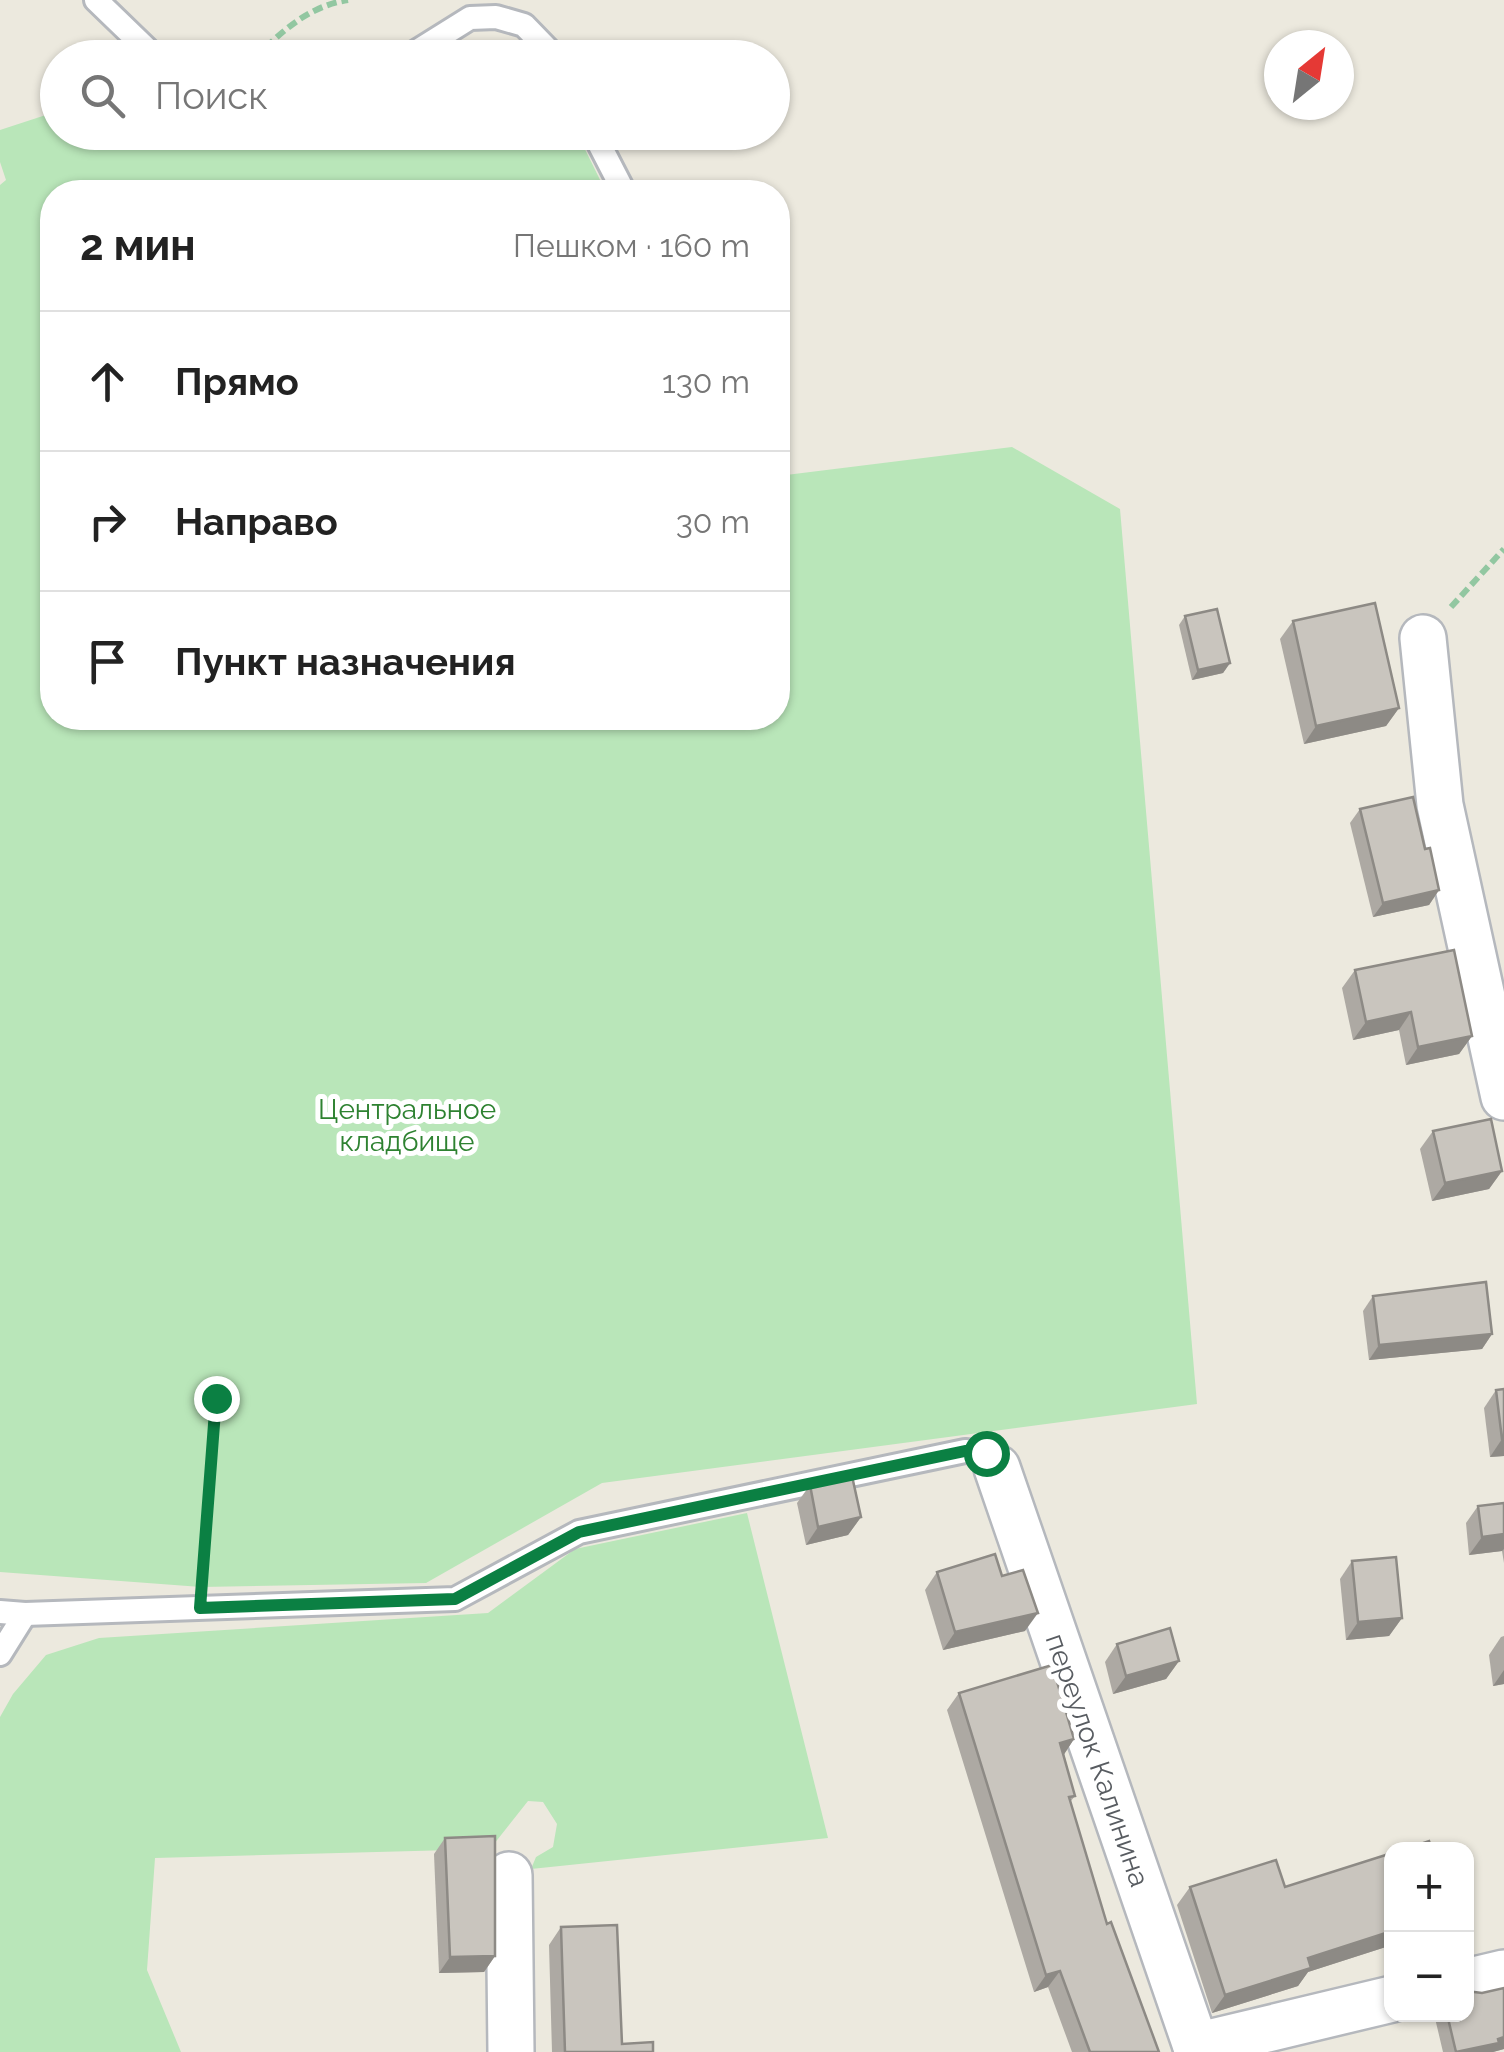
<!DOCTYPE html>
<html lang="ru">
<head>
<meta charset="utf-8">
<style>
  body { margin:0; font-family:Raleway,sans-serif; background:#f6f6f6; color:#222 }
  .controls { position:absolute; right:30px; bottom:30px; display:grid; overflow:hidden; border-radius:20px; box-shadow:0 2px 8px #0004 }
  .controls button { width:90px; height:90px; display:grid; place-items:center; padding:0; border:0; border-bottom:2px solid #e0e0e0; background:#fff; color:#222; font:50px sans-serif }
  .compass { position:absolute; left:1264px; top:30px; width:90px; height:90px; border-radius:50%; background:#fff; box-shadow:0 2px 8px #0004; rotate:30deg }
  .stop { position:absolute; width:30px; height:30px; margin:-22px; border:8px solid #0b8043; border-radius:50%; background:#fff }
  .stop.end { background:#0b8043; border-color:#fff; box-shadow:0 2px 10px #0008 }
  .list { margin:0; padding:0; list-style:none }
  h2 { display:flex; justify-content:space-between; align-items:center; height:130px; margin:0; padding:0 40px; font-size:42px }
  h2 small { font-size:32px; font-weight:400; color:#767676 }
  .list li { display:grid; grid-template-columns:65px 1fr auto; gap:30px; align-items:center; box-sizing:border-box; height:140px; padding:0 40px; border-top:2px solid #e0e0e0 }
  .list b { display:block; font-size:38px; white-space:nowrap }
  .list em { font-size:32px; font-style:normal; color:#767676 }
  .icon { flex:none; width:55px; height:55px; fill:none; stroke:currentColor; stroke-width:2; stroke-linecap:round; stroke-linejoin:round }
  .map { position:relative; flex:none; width:1504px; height:2052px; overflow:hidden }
  .search { position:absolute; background:#fff; box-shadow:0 2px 8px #0004; left:40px; top:40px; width:750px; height:110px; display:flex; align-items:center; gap:25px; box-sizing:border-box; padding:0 35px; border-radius:55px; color:#767676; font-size:38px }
  .panel { position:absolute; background:#fff; box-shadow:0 2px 8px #0004; left:40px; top:180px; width:750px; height:550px; border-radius:40px }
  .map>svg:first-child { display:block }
  .green { fill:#b9e6b9 }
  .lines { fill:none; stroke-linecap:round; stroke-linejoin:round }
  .service-casing { stroke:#b5b8bd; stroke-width:28 }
  .minor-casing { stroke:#b5b8bd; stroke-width:50 }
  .path { stroke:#92c7a1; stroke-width:6; stroke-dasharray:10 5; stroke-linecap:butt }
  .service { stroke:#fff; stroke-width:22 }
  .minor { stroke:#fff; stroke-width:45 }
  .wall { fill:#ada9a3 }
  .shaded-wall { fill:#8d8a85 }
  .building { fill:#c9c5be; stroke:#8d8a85; stroke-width:2.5 }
  .route { stroke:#0b8043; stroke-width:12 }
  .labels { text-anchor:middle; stroke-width:10; stroke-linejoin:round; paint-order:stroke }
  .park-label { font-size:28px; fill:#2e8231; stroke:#fff }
  .street-label { font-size:28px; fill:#585c61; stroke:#fff }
</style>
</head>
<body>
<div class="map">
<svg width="1504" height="2052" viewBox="0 0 1504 2052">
  <rect width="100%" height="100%" fill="#ece9de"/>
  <!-- green -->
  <g class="green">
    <path d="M52 113 57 122 58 132 577 133 606 192H52V718H778V476L1012 447 1120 509 1197 1404 602 1483 426 1583 201 1587 0 1572V185L6 180 0 162V130Z"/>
    <path d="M747 1513 828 1838 531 1869 536 1857 553 1847 557 1824 543 1802 528 1801 490 1849 155 1858 147 1970 181 2052H0V1717L13 1694 46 1655 99 1638 488 1613 575 1549Z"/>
  </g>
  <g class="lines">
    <!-- service casing -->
    <g class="service-casing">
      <g id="service">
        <path d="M96 0 156 58"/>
        <path d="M406 58 470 18 496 17 524 25 556 58"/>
        <path d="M593 132 624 192"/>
        <path d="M0 1612 25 1614 455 1599 579 1532 965 1451 986 1453 997 1468"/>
        <path d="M0 1654 25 1614"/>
      </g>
    </g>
    <!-- minor casing -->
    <g class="minor-casing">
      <g id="minor">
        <path d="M1423 638 1440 805 1504 1097"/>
        <path d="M997 1468 1198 2052"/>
        <path d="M509 1875 511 2052"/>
        <path d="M1466 1982 1504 1973"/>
        <path d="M1196 2046 1392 1999"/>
      </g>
    </g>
    <!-- path -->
    <g class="path">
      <path d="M255 58C282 31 309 6 348 0"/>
      <path d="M1451 607 1504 549"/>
      <path d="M202 1577 215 1398"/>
    </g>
    <!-- service -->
    <use href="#service" class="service"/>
    <!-- minor -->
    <use href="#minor" class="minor"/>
  </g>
  <!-- wall -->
  <g class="wall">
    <path d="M1185 616 1230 663 1223 673 1192 680 1179 625Z"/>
    <path d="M1293 621 1399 708 1386 726 1304 744 1280 639Z"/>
    <path d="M1360 809 1425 849 1439 890 1429 905 1373 917 1350 823Z"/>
    <path d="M1355 970 1472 1036 1459 1054 1406 1065 1399 1030 1353 1040 1342 988Z"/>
    <path d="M1433 1131 1502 1171 1489 1189 1432 1201 1420 1149Z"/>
    <path d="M1373 1296 1492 1334 1482 1349 1369 1360 1363 1311Z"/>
    <path d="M1504 1389V1456L1490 1457 1484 1408 1496 1390Z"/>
    <path d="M810 1485 861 1517 848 1535 806 1545 797 1503Z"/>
    <path d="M1504 1503V1563L1502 1551 1469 1555 1466 1523 1478 1506Z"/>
    <path d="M1352 1561 1402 1618 1389 1636 1346 1640 1340 1579Z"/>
    <path d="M937 1572 1002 1576 1025 1631 943 1650 925 1590Z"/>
    <path d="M1504 1636V1684L1493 1686 1489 1655 1501 1637Z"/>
    <path d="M1117 1644 1179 1661 1166 1679 1113 1694 1105 1662Z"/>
    <path d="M959 1693 1074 1739 1064 1754 1075 1796 1070 1802 1107 1924 1159 2052H1072L1048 1987 1034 1992 947 1710Z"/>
    <path d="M445 1838 495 1956 484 1972 439 1973 434 1854Z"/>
    <path d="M1392 1853V1945L1308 1972 1298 1986 1212 2013 1177 1905 1190 1887H1285Z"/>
    <path d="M561 1927 622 2044 653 2052H552L549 1945Z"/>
    <path d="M1482 1993 1504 2049 1493 2052H1443L1434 2014H1466Z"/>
  </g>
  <!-- shaded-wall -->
  <g class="shaded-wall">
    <path d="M1230 663 1223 673 1192 680 1198 670Z"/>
    <path d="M1399 708 1386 726 1304 744 1316 726Z"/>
    <path d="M1439 890 1429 905 1373 917 1383 903Z"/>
    <path d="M1411 1012 1399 1030 1353 1040 1366 1022Z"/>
    <path d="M1472 1036 1459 1054 1406 1065 1418 1047Z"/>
    <path d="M1502 1171 1489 1189 1432 1201 1445 1183Z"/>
    <path d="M1492 1334 1482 1349 1369 1360 1379 1345Z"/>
    <path d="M1502 1439H1504V1456L1490 1457Z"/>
    <path d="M861 1517 848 1535 806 1545 818 1527Z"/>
    <path d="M1504 1534V1549L1502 1551 1469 1555 1482 1537Z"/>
    <path d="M1038 1613 1025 1631 943 1650 955 1632Z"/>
    <path d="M1402 1618 1389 1636 1346 1640 1358 1622Z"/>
    <path d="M1179 1661 1166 1679 1113 1694 1126 1676Z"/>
    <path d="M1504 1670V1684L1493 1686Z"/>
    <path d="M1074 1739 1063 1756 1060 1743Z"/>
    <path d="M1392 1931V1945L1308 1972 1298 1986 1212 2013 1225 1995 1308 1958Z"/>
    <path d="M495 1956 484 1972 439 1973 450 1957Z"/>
    <path d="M1060 1971 1048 1987 1034 1992 1046 1975Z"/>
    <path d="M1504 2037V2049L1493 2052H1461Z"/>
  </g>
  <!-- building -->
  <g class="building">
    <path d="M1375 603 1399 708 1316 726 1293 621Z"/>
    <path d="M1217 609 1230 663 1198 670 1185 616Z"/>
    <path d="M1413 797 1425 849 1430 848 1439 890 1383 903 1360 809Z"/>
    <path d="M1454 950 1472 1036 1418 1047 1411 1012 1366 1022 1355 970Z"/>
    <path d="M1491 1119 1502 1171 1445 1183 1433 1131Z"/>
    <path d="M1486 1282 1492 1334 1379 1345 1373 1296Z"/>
    <path d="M1504 1389V1439H1502L1496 1390Z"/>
    <path d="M852 1476 861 1517 818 1527 810 1485Z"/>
    <path d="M1504 1503V1534L1482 1537 1478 1506Z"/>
    <path d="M995 1554 1002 1576 1023 1570 1038 1613 955 1632 937 1572Z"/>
    <path d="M1396 1557 1402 1618 1358 1622 1352 1561Z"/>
    <path d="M1170 1628 1179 1661 1126 1676 1117 1644Z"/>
    <path d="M1052 1665 1074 1739 1060 1743 1075 1796 1069 1797 1107 1924 1111 1922 1159 2052H1090L1060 1971 1046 1975 959 1693Z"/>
    <path d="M495 1836V1956L450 1957 445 1838Z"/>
    <path d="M1429 1841 1432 1850H1403Z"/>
    <path d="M1392 1853V1931L1308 1958 1311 1968 1225 1995 1190 1887 1276 1860 1285 1887Z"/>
    <path d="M617 1925 622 2044 653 2042V2052H565L561 1927Z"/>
    <path d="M1504 1988V2037L1498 2039 1499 2043 1456 2052 1447 2014H1466V1991L1482 1993Z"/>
  </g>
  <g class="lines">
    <!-- route -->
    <path class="route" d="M216 1398 200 1608 455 1599 579 1532 965 1451 986 1453"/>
  </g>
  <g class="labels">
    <!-- park labels -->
    <g class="park-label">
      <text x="407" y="1119">Центральное<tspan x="407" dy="32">кладбище</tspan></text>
    </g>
    <!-- street labels -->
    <g class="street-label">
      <text transform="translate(1098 1760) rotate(71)" y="10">переулок Калинина</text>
    </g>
  </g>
</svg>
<div class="controls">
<button>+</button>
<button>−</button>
</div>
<svg class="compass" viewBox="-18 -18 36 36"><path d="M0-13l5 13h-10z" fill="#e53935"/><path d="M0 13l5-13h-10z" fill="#767676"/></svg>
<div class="stop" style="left:986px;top:1453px"></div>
<div class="stop end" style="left:216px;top:1398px"></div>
<div class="search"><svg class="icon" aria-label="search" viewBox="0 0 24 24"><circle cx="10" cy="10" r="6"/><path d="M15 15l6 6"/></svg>Поиск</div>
<section class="panel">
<h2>2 мин<small>Пешком · 160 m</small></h2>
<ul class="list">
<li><svg class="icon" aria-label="ahead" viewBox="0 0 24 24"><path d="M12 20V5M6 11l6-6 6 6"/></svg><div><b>Прямо</b></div><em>130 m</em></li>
<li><svg class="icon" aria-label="right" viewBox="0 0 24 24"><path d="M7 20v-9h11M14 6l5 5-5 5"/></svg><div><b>Направо</b></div><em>30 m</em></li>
<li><svg class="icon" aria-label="arrive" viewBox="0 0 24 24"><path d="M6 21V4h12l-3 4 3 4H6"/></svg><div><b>Пункт назначения</b></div></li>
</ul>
</section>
</div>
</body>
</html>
